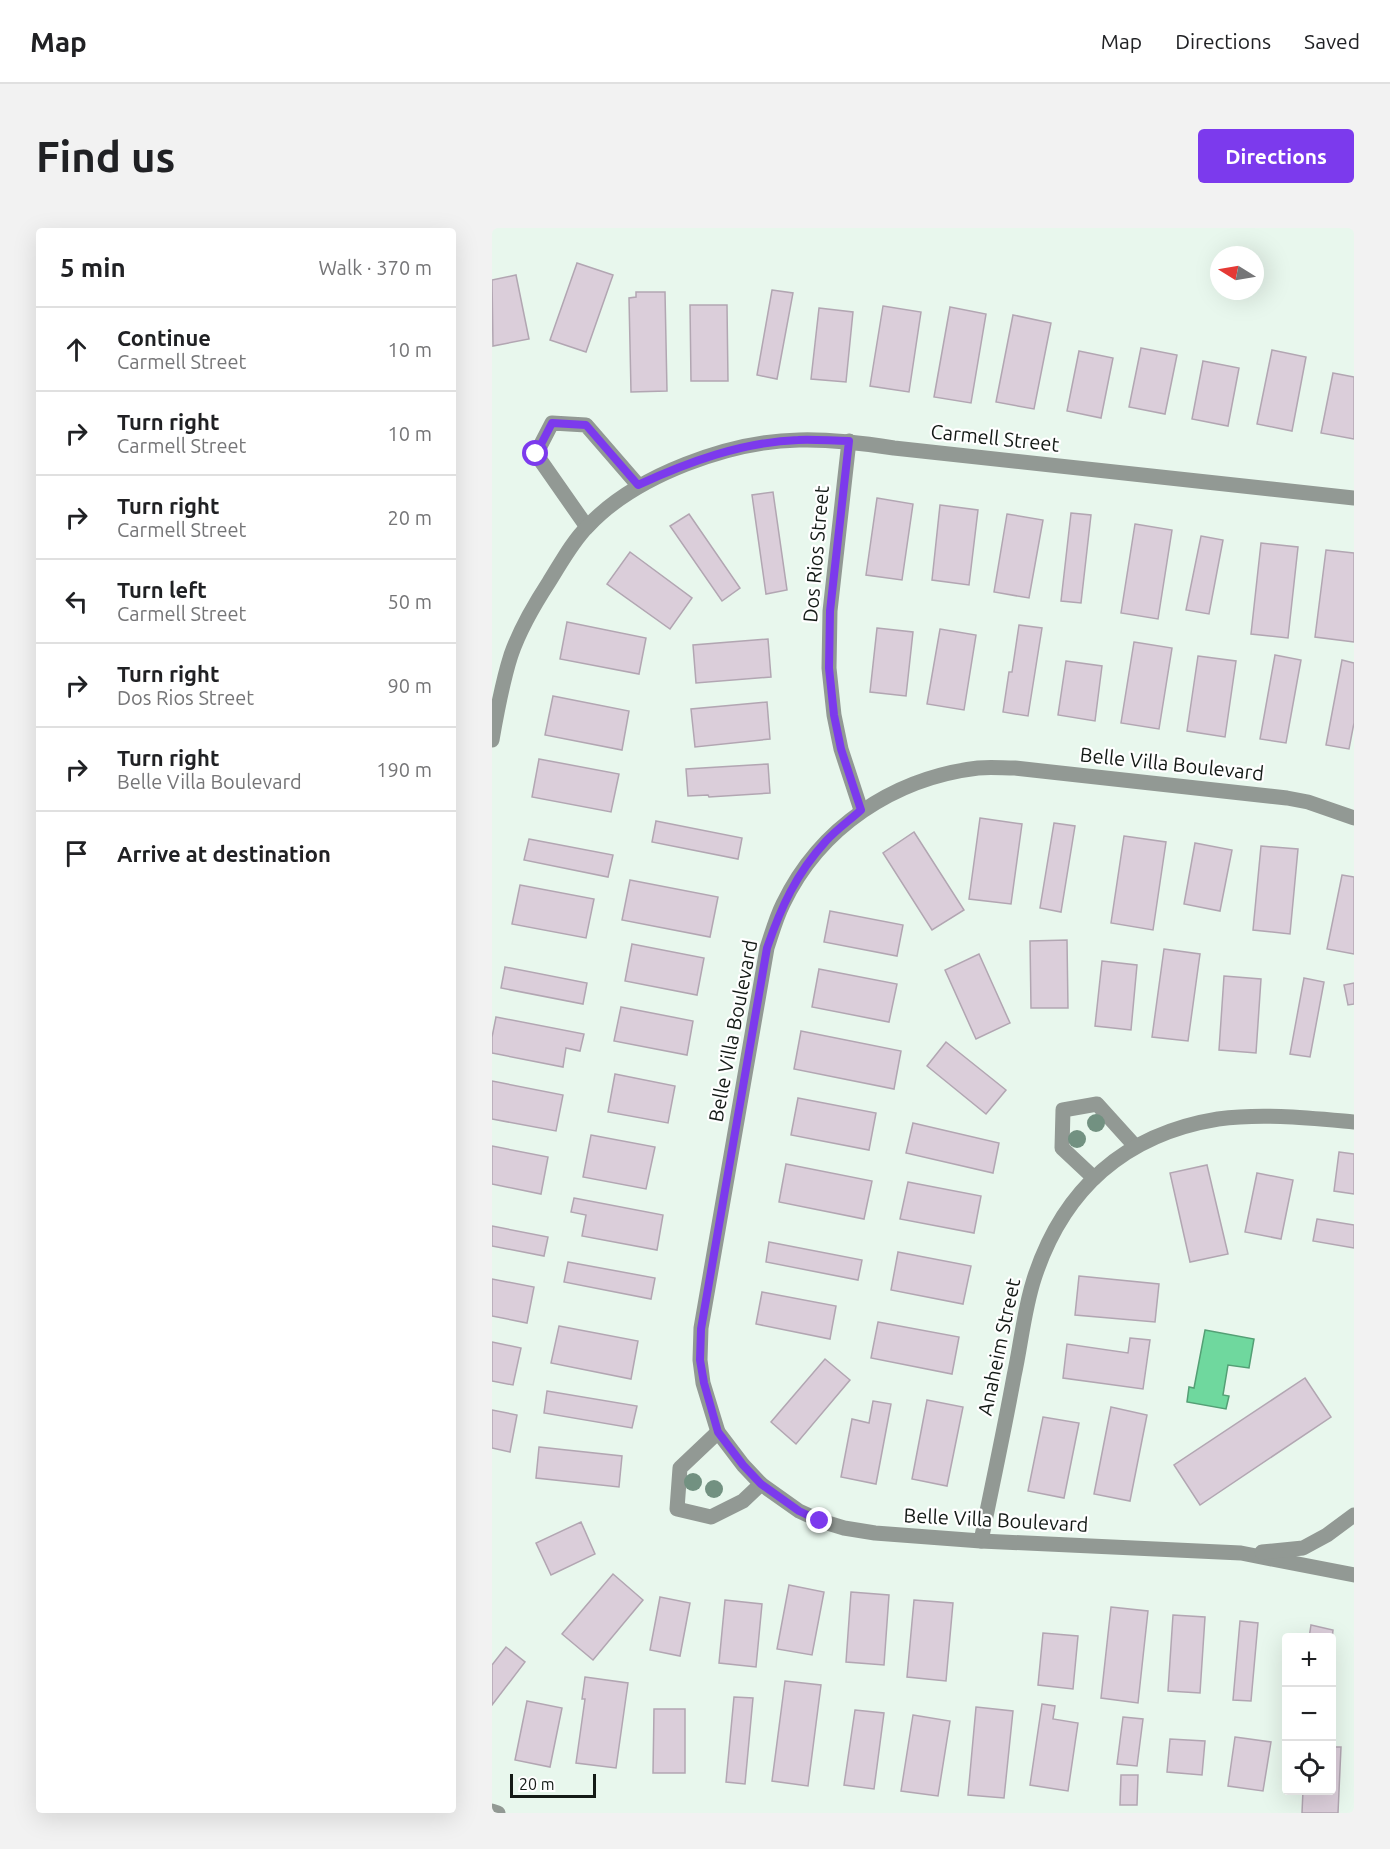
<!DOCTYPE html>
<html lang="en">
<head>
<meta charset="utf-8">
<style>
  body { margin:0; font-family:Ubuntu,sans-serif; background:#f2f2f2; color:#202124 }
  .controls { position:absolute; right:18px; bottom:18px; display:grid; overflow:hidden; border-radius:6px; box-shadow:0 6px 24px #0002 }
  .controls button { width:54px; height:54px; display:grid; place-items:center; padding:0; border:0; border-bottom:2px solid #e0e0e0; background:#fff; color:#202124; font:30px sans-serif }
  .compass { position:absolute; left:718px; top:18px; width:54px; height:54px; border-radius:50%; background:#fff; box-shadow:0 6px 24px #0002; rotate:281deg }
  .scale { position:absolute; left:18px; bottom:15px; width:86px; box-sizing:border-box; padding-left:6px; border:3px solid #141a16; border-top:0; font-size:16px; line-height:21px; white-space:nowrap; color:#141a16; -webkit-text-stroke:4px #fff; paint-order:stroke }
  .stop { position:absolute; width:18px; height:18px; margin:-14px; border:4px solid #7c3aed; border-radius:50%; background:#fff }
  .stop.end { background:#7c3aed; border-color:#fff; box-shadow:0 2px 6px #0008 }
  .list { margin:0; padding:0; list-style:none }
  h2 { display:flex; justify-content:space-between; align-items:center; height:78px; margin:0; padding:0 24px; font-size:26px }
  h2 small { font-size:20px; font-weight:400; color:#757577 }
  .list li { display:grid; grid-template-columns:39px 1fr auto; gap:18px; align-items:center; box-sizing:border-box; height:84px; padding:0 24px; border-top:2px solid #e0e0e0 }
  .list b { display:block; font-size:22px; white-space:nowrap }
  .list p { margin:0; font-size:20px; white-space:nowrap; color:#757577 }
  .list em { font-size:20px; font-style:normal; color:#757577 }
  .icon { flex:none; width:33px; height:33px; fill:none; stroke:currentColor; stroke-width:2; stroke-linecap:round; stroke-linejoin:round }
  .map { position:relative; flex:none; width:862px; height:1585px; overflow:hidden; border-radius:6px }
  header { display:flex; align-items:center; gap:36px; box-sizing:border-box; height:84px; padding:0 30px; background:#fff; border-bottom:2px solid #e0e0e0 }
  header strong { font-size:28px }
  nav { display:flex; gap:33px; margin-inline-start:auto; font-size:21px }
  .intro { display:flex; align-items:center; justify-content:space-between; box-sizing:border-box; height:144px; padding:0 36px }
  h1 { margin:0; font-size:42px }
  .button { padding:15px 27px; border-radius:6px; background:#7c3aed; color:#fff; font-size:21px; font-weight:700 }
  main { display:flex; gap:36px; padding:0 36px }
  aside { flex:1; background:#fff; border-radius:6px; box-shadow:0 6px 24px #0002 }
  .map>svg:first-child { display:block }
  .water { fill:#6fd89e; stroke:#549f75; stroke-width:1.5 }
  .building { fill:#dbceda; stroke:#b2a6b2; stroke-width:1.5 }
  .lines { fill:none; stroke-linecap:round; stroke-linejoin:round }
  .minor { stroke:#929994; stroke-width:15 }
  .tree { fill:#729181 }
  .route { stroke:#7c3aed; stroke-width:8 }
  .labels { text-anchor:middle; stroke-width:4.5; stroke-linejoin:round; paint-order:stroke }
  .street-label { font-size:20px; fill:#141a16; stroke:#fff }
</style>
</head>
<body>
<header>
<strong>Map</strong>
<nav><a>Map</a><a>Directions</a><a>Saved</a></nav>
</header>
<div class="intro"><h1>Find us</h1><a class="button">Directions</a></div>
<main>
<aside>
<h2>5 min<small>Walk · 370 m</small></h2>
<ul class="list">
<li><svg class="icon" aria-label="ahead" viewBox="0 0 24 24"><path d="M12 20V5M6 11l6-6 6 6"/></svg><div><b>Continue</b><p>Carmell Street</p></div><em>10 m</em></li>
<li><svg class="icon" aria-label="right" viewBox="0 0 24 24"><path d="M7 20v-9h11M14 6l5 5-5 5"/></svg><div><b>Turn right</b><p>Carmell Street</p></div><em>10 m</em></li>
<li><svg class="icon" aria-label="right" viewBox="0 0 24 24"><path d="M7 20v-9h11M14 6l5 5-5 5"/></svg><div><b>Turn right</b><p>Carmell Street</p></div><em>20 m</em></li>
<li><svg class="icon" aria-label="left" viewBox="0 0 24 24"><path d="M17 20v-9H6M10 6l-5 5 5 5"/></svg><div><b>Turn left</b><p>Carmell Street</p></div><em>50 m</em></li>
<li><svg class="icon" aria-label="right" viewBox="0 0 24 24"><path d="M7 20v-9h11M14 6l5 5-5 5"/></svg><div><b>Turn right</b><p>Dos Rios Street</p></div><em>90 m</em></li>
<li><svg class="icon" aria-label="right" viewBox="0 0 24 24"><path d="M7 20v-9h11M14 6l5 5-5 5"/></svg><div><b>Turn right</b><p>Belle Villa Boulevard</p></div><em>190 m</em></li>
<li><svg class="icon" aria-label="arrive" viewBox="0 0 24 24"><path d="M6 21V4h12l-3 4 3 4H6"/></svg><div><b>Arrive at destination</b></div></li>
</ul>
</aside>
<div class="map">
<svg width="862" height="1585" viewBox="0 0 862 1585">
  <rect width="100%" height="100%" fill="#e8f7ed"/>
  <!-- water -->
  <path class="water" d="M713 1102 762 1111 757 1140 736 1137 731 1167 737 1168 734 1181 695 1174 697 1159 702 1160Z"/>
  <!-- building -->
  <g class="building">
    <path d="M85 35 121 47 94 124 58 112Z"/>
    <path d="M24 47 37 111 1 118 0 52Z"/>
    <path d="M280 62 301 65 285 151 265 147Z"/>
    <path d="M144 64H173L175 163 139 164 137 70 144 69Z"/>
    <path d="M198 77H235L236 153H199Z"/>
    <path d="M391 78 429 84 417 164 378 158Z"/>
    <path d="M458 79 494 86 479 175 442 169Z"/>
    <path d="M327 80 361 84 354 154 319 151Z"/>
    <path d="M521 87 559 95 542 181 504 174Z"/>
    <path d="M649 120 685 127 673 186 637 179Z"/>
    <path d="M780 122 814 129 800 203 765 196Z"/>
    <path d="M587 123 621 130 609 190 575 183Z"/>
    <path d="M711 133 747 140 736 198 700 191Z"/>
    <path d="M841 145 862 149V211L829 205Z"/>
    <path d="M281 264 295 362 274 366 260 267Z"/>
    <path d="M385 270 421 276 410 352 374 347Z"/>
    <path d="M448 277 486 282 477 357 440 352Z"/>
    <path d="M579 285 599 287 589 375 569 373Z"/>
    <path d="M197 286 248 360 230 373 178 298Z"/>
    <path d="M515 286 551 292 537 370 502 364Z"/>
    <path d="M643 296 680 302 666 391 629 385Z"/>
    <path d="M709 308 731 312 717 386 694 382Z"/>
    <path d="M769 315 806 319 796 410 759 406Z"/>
    <path d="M834 322 862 325V414L823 409Z"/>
    <path d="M138 324 200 370 178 401 115 356Z"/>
    <path d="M75 394 154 410 147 446 68 431Z"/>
    <path d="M527 397 550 400 536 488 511 484 517 444H520Z"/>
    <path d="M385 400 421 404 414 468 378 464Z"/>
    <path d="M448 401 484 407 472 482 435 476Z"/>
    <path d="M276 411 279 449 204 455 201 417Z"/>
    <path d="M642 414 680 420 667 501 629 495Z"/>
    <path d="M783 427 809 432 794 515 768 511Z"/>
    <path d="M706 428 744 433 733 509 695 503Z"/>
    <path d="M850 432 862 435V495L857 521 834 517Z"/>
    <path d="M574 433 610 438 603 493 566 487Z"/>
    <path d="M61 468 137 483 130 522 53 507Z"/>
    <path d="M275 474 278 511 203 519 199 481Z"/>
    <path d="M47 531 127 546 119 584 40 569Z"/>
    <path d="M276 536 278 565 217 569 216 567 196 568 194 541Z"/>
    <path d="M488 590 530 596 519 676 477 671Z"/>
    <path d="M164 593 250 610 246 631 160 614Z"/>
    <path d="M562 595 583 598 569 684 548 680Z"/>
    <path d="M422 604 472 682 440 702 391 625Z"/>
    <path d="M632 608 674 614 661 702 619 695Z"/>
    <path d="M37 611 121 627 116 649 32 632Z"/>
    <path d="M703 615 740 622 728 683 692 676Z"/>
    <path d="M769 618 806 621 798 706 761 702Z"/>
    <path d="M850 647 862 649V726L835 721Z"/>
    <path d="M138 652 226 669 218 709 130 692Z"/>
    <path d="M28 657 102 671 94 710 20 696Z"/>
    <path d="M338 683 411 697 405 728 332 714Z"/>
    <path d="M575 712 576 780H539L538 713Z"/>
    <path d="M140 716 212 730 205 767 133 753Z"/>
    <path d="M672 721 708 726 696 813 660 809Z"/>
    <path d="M487 726 518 795 484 811 453 742Z"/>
    <path d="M610 733 645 737 639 802 603 798Z"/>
    <path d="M13 739 95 755 91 776 9 760Z"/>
    <path d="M327 741 405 756 397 794 320 779Z"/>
    <path d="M732 748 769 751 764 825 727 822Z"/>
    <path d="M812 750 832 754 818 829 798 826Z"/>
    <path d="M862 755V776L856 777 852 757Z"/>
    <path d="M129 779 201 793 195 827 122 813Z"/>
    <path d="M4 789 92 806 88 823 74 820 71 839 0 825V809Z"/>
    <path d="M309 803 409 823 402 861 302 841Z"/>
    <path d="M454 814 514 862 494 886 435 838Z"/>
    <path d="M123 846 183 858 176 895 116 884Z"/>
    <path d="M0 853 71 867 64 903 0 891Z"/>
    <path d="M306 870 384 885 377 922 299 907Z"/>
    <path d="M421 895 507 915 501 945 414 925Z"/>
    <path d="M99 907 163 919 154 961 91 949Z"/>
    <path d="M0 918 56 929 49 966 0 956Z"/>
    <path d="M847 924 862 926V966L842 963Z"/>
    <path d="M294 936 380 953 372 991 287 974Z"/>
    <path d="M715 937 736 1026 698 1034 678 945Z"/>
    <path d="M765 945 801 952 789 1011 753 1004Z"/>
    <path d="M416 954 489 968 482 1005 408 991Z"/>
    <path d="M82 970 171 987 165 1022 90 1008 94 987 79 984Z"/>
    <path d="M825 991 862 997V1020L821 1013Z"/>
    <path d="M0 998 56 1009 52 1028 0 1018Z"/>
    <path d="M277 1014 370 1032 366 1052 274 1034Z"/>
    <path d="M406 1024 479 1038 471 1076 399 1062Z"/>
    <path d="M76 1034 163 1050 159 1071 72 1054Z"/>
    <path d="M587 1048 667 1056 663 1094 583 1087Z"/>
    <path d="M0 1051 42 1059 35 1095 0 1088Z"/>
    <path d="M270 1064 344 1078 338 1111 264 1096Z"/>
    <path d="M386 1094 467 1109 460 1146 379 1130Z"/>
    <path d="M67 1098 146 1113 139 1151 59 1135Z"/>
    <path d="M638 1110 658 1112 651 1161 571 1150 575 1116 636 1125Z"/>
    <path d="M0 1114 29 1120 21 1157 0 1153Z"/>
    <path d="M333 1131 358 1152 304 1216 279 1194Z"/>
    <path d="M813 1150 839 1189 708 1277 682 1237Z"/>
    <path d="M55 1163 145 1178 140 1200 52 1185Z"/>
    <path d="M435 1172 471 1179 455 1258 420 1251Z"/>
    <path d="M381 1173 399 1176 384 1256 349 1249 360 1191 377 1195Z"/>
    <path d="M619 1179 655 1187 638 1273 602 1266Z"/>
    <path d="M0 1182 25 1187 18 1224 0 1220Z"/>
    <path d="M551 1189 587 1195 572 1270 536 1263Z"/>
    <path d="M47 1219 130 1228 127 1259 44 1250Z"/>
    <path d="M89 1294 103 1326 59 1347 44 1315Z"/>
    <path d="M121 1346 151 1372 101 1432 70 1406Z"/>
    <path d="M297 1357 332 1364 320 1427 285 1421Z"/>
    <path d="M359 1364 397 1367 392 1437 354 1434Z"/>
    <path d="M168 1369 198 1375 188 1428 158 1422Z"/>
    <path d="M233 1372 270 1376 264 1439 227 1435Z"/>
    <path d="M422 1372 461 1375 454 1453 415 1449Z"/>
    <path d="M619 1379 656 1383 646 1475 609 1470Z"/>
    <path d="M681 1387 713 1389 708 1465 676 1463Z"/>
    <path d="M748 1393 766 1395 759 1473 741 1472Z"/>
    <path d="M819 1397 841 1402 840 1411 817 1410Z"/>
    <path d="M551 1405 586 1408 581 1461 546 1457Z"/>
    <path d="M14 1419 33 1434 0 1477V1437Z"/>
    <path d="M93 1449 136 1455 124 1540 84 1535 93 1471H90Z"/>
    <path d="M293 1453 329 1457 316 1558 280 1553Z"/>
    <path d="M242 1469 261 1470 253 1556 234 1554Z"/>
    <path d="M35 1473 70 1480 58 1539 23 1532Z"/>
    <path d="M550 1476 563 1478 561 1491 586 1495 576 1563 538 1557Z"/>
    <path d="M484 1479 521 1483 512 1570 476 1567Z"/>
    <path d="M162 1481H193V1545H161Z"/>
    <path d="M363 1482 392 1485 382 1561 352 1557Z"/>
    <path d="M421 1487 458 1493 446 1568 409 1563Z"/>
    <path d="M631 1489 651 1491 645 1538 625 1536Z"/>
    <path d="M743 1509 779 1514 771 1563 736 1558Z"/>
    <path d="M678 1511 713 1513 710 1547 675 1544Z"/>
    <path d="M840 1519H849L846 1585H810L811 1562H840Z"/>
    <path d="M629 1547H646L645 1577H628Z"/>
  </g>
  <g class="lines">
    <!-- minor -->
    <g class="minor">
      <path d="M357 213 338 383 337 440 342 487 349 521 369 582"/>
      <path d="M95 299 44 226 60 195 94 197 146 257"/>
      <path d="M0 512C5 483 10 455 19 427 28 401 42 377 57 354 69 335 80 314 96 298 144 247 238 213 307 212 339 211 370 215 402 220L862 270"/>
      <path d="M862 590 816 574 795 570 523 540C511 540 498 539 486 540 402 550 328 599 291 676 284 690 280 705 275 720L209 1100 208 1132 211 1155 226 1204 251 1237 269 1256 307 1283 329 1293 352 1300 383 1305 489 1313 749 1325 862 1347"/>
      <path d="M602 950 570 920 571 882 605 876 643 918"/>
      <path d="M226 1204 188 1240 185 1281 219 1289 251 1273 269 1256"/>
      <path d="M489 1313C500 1258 512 1203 522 1148 529 1116 532 1082 542 1051 571 961 633 906 726 891 771 885 817 890 862 894"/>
      <path d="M770 1324 811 1320 835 1307 862 1287"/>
      <path d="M0 1583 6 1585"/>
    </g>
  </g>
  <!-- trees -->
  <g class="tree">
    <circle cx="604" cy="895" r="9"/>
    <circle cx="585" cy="911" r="9"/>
    <circle cx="201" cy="1254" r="9"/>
    <circle cx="222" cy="1261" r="9"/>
  </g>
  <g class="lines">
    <!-- route -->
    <path class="route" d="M44 226 60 195 94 197 146 257C196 234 250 214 306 212 322 211 340 213 357 213L338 383 337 440 342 487 349 521 369 582C358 592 344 602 334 613 304 646 289 679 275 720L209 1101 208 1132 212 1155 226 1204 251 1237 269 1256 307 1283 328 1293"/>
  </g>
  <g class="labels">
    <!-- street labels -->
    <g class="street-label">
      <text transform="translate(503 210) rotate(6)" y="7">Carmell Street</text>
      <text transform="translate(324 326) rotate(-85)" y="7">Dos Rios Street</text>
      <text transform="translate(680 536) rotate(6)" y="7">Belle Villa Boulevard</text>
      <text transform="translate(241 803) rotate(-79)" y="7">Belle Villa Boulevard</text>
      <text transform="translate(507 1119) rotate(-78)" y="7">Anaheim Street</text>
      <text transform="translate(504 1292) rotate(3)" y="7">Belle Villa Boulevard</text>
    </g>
  </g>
</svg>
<div class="controls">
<button>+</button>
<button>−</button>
<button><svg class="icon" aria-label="locate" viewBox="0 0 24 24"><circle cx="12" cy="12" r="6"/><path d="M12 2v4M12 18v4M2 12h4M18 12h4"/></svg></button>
</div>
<svg class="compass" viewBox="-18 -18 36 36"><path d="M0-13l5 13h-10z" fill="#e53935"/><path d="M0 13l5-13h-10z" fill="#757577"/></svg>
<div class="scale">20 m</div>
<div class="stop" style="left:44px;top:226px"></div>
<div class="stop end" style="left:328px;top:1293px"></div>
</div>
</main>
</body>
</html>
